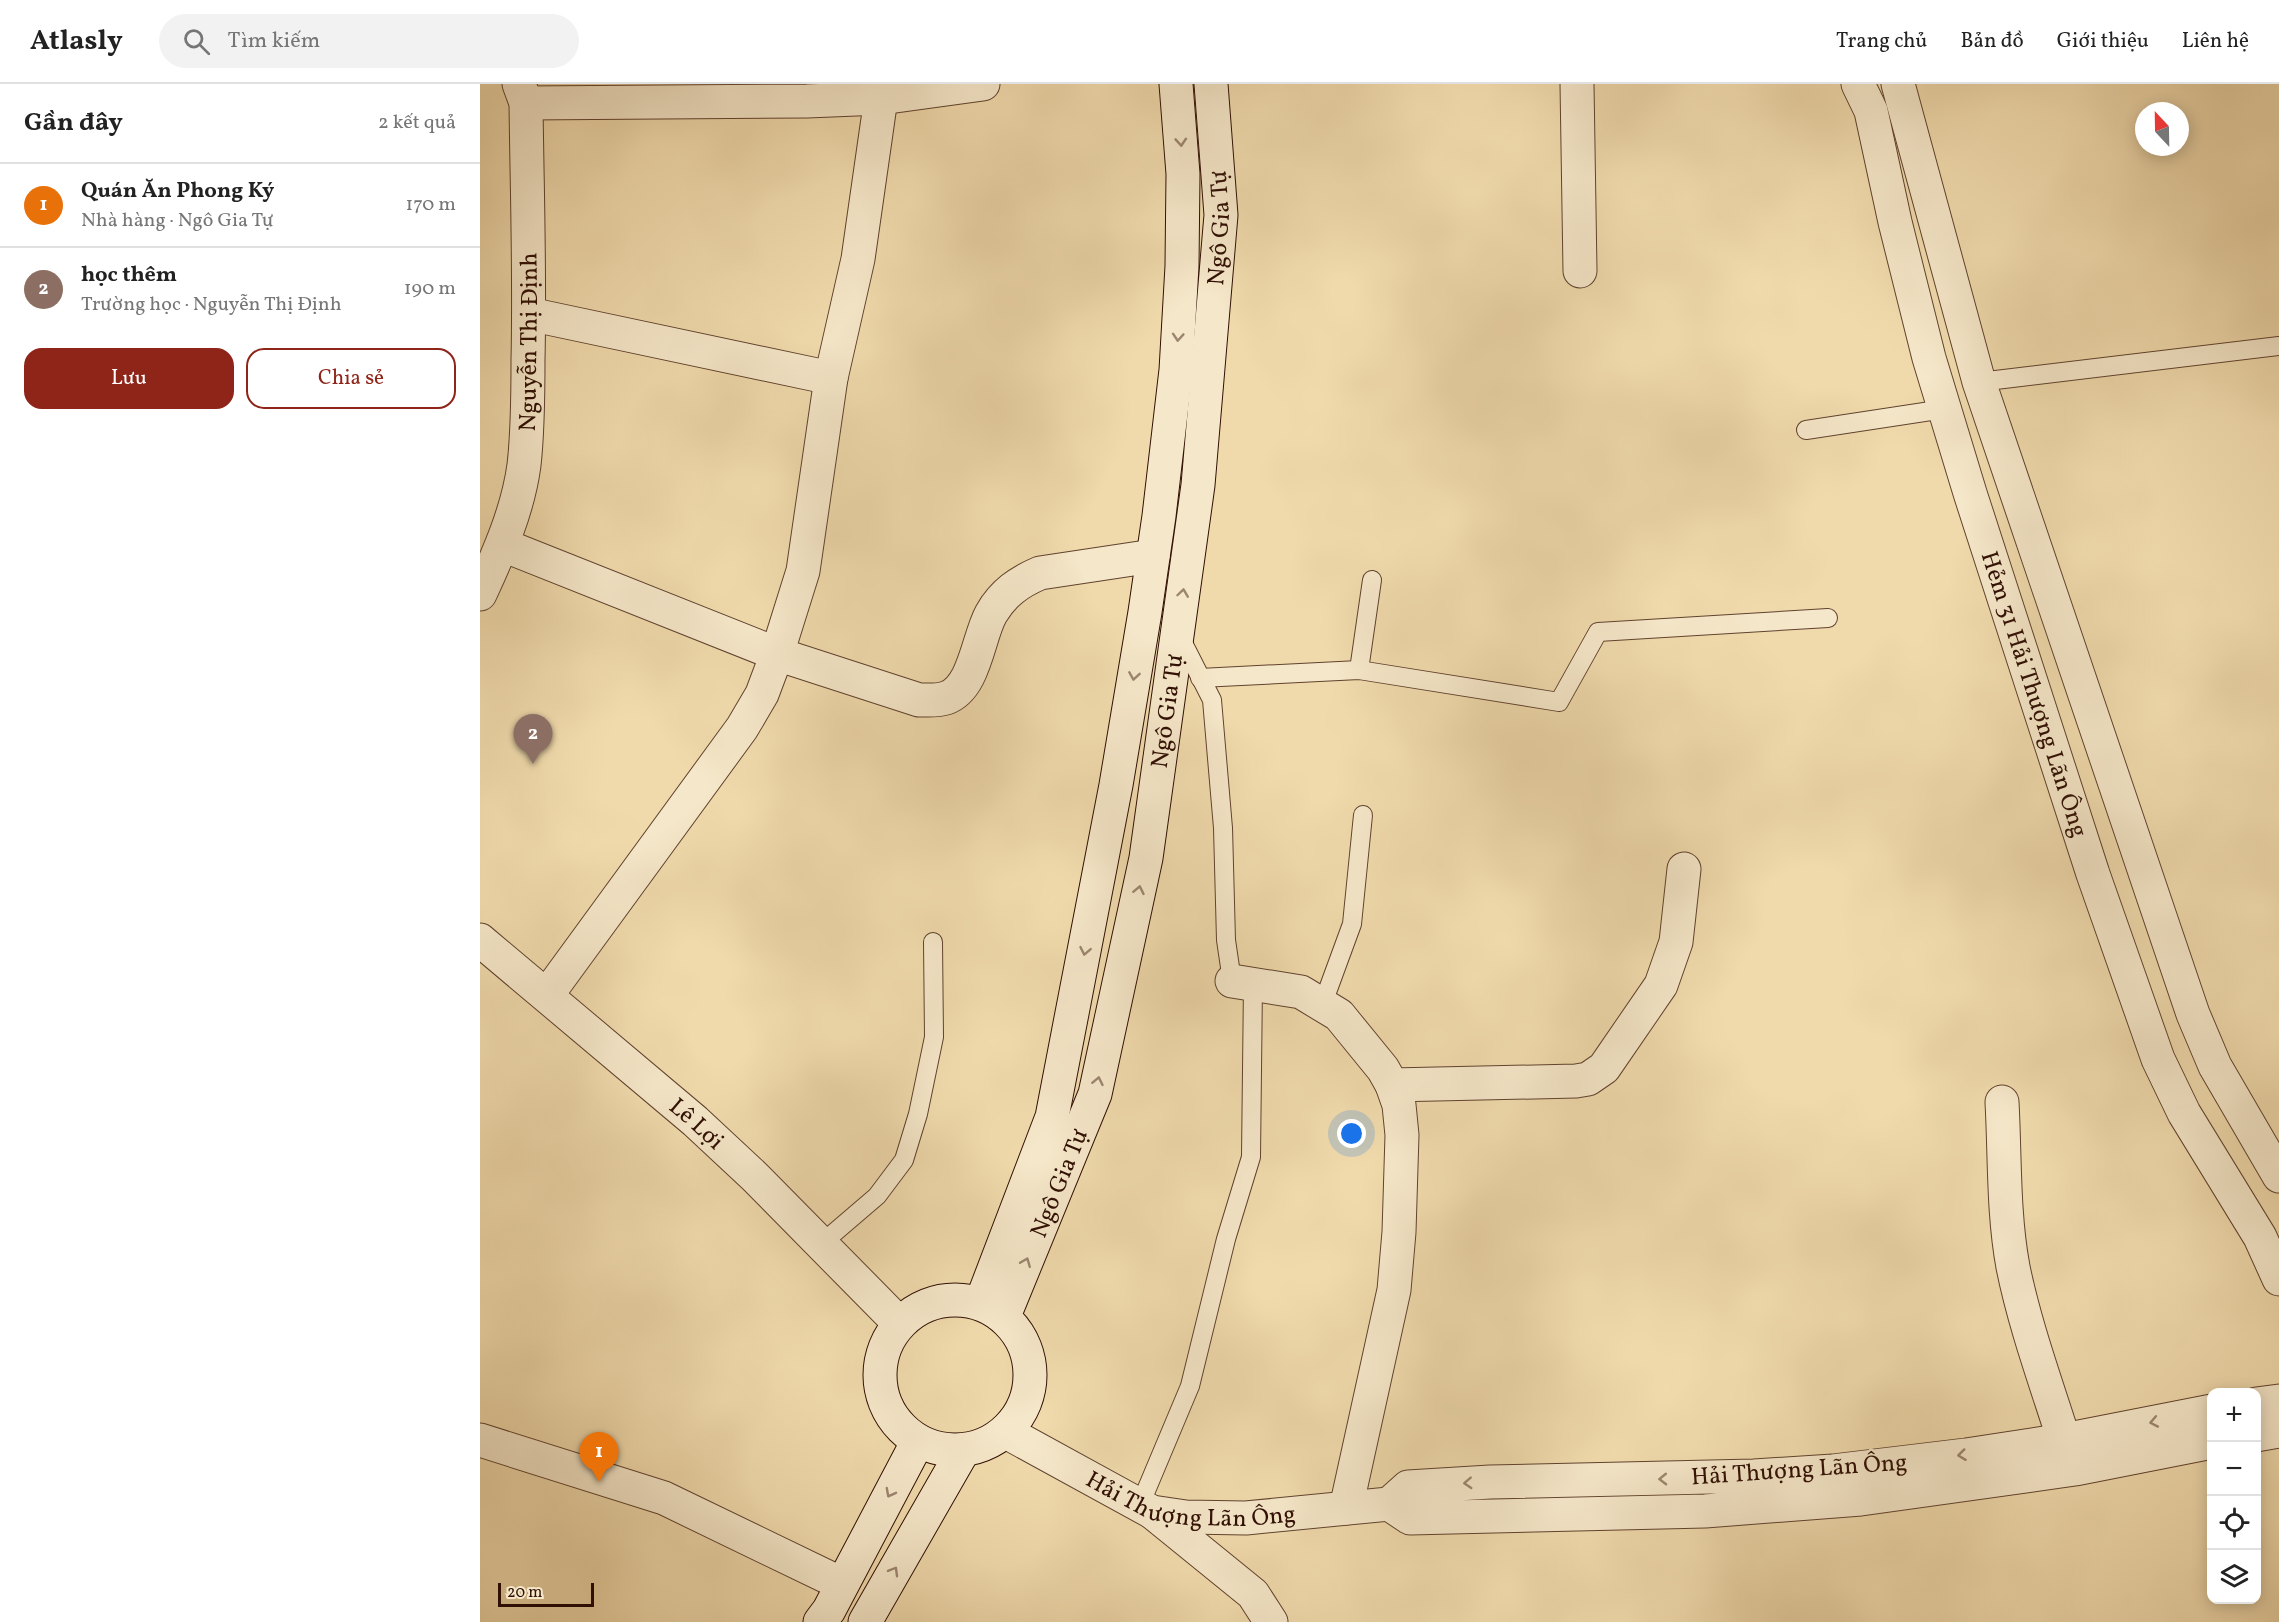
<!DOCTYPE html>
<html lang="vi">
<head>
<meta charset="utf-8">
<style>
  body { margin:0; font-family:Vollkorn,serif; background:#f2f2f2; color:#222 }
  .controls { position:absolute; right:18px; bottom:18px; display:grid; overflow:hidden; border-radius:12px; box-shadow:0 3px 15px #0003 }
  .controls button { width:54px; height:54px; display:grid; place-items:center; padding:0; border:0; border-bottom:2px solid #e0e0e0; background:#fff; color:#222; font:30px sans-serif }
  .compass { position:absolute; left:1655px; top:18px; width:54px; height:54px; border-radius:50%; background:#fff; box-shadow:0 3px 15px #0003; rotate:338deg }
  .scale { position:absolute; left:18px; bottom:15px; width:96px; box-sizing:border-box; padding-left:6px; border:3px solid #300f04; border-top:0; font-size:16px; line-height:21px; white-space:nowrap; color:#300f04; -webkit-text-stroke:4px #f5e7c9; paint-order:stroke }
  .you { position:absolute; left:872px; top:1050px; width:21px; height:21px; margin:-15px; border:4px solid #fff; border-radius:50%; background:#1a73e8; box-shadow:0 0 0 9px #1a73e833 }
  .badge { display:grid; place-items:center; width:39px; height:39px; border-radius:50%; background:#8f2418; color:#fff; font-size:20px; font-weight:700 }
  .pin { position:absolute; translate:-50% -50px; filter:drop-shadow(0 2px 3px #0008) }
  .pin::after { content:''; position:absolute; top:32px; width:21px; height:18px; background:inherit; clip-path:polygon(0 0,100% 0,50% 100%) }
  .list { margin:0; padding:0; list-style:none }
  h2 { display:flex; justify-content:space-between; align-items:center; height:78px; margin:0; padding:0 24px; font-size:26px }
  h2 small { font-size:20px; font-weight:400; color:#767676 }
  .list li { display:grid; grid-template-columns:39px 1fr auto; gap:18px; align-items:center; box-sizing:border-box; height:84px; padding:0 24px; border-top:2px solid #e0e0e0 }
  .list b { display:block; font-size:22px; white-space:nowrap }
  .list p { margin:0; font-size:20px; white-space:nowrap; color:#767676 }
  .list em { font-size:20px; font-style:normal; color:#767676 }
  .actions { display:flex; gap:12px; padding:18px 24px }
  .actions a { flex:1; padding:14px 0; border:2px solid #8f2418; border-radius:18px; text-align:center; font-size:21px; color:#8f2418 }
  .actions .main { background:#8f2418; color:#fff }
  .icon { flex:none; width:33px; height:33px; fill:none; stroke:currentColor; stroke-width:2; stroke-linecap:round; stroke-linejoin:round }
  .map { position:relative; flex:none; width:1799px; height:1538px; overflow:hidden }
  header { display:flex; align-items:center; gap:36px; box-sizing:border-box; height:84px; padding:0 30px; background:#fff; border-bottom:2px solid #e0e0e0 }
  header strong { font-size:28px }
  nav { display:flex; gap:33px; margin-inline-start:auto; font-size:21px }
  .search { width:420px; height:54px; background:#f2f2f2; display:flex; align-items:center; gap:15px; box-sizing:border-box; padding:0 21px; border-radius:33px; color:#767676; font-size:22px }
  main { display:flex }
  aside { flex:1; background:#fff }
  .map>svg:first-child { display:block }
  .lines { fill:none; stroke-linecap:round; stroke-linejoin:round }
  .service-casing { stroke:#60422e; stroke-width:20 }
  .minor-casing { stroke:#60422e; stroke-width:35 }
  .tertiary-casing { stroke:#60422e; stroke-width:35 }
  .secondary-casing { stroke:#300f04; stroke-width:35 }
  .service { stroke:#f5e7c9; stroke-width:18 }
  .minor { stroke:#f5e7c9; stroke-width:33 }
  .tertiary { stroke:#f5e7c9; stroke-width:33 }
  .secondary { stroke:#f5e7c9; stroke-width:33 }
  .oneway { stroke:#9c8670 }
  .labels { text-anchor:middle; stroke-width:4.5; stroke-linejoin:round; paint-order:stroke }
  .street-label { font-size:24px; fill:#300f04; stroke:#f5e7c9 }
</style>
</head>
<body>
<header>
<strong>Atlasly</strong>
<div class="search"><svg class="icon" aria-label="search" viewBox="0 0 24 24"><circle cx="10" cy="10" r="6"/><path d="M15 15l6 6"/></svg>Tìm kiếm</div>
<nav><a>Trang chủ</a><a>Bản đồ</a><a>Giới thiệu</a><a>Liên hệ</a></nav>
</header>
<main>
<aside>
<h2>Gần đây<small>2 kết quả</small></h2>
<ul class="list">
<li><span class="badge" style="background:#e8710a">1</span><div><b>Quán Ăn Phong Ký</b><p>Nhà hàng · Ngô Gia Tự</p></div><em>170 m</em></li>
<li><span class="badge" style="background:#8d6e63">2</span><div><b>học thêm</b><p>Trường học · Nguyễn Thị Định</p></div><em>190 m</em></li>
</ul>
<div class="actions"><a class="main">Lưu</a><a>Chia sẻ</a></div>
</aside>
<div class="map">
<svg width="1799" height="1538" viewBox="0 0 1799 1538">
  <rect width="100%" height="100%" fill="#f0daac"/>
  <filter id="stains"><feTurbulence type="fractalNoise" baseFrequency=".00333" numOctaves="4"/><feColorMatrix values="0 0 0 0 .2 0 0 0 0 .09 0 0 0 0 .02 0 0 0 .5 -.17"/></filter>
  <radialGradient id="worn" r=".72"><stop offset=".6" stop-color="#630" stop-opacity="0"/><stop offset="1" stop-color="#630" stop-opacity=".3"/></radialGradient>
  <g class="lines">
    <!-- service casing -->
    <g class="service-casing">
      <g id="service">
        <path d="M1499 298 1799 262"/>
        <path d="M1326 346 1464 325"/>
        <path d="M700 553 732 616 743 744 746 856 752 897"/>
        <path d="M879 586 892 496"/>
        <path d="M720 594 879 586 1079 618 1118 548 1348 534"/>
        <path d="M843 919 872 840 883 731"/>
        <path d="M341 1160 397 1112 424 1076 438 1030 454 953 453 858"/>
        <path d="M660 1421 710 1302 746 1155 771 1073 773 900"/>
      </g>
    </g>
    <!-- minor casing -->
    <g class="minor-casing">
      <g id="minor">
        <path d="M1097 0 1100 187"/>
        <path id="s1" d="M1378 0 1391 27 1415 138 1449 274 1490 409 1613 790 1678 975 1704 1029 1780 1153 1799 1195"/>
        <path d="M1418 0 1499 298 1713 930 1735 982 1799 1092"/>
        <path d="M46 19 327 17 401 14 503 0"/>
        <path d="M49 230 351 294"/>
        <path d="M23 461 297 570 439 616C448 616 457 617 466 614 495 604 498 553 511 530 523 509 539 498 560 489L673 472"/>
        <path id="s2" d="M0 510C19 469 38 426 44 381 48 346 48 310 48 276 50 190 47 105 46 19L39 0"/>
        <path d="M752 897 821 908 859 931 903 985 912 1001 919 1021 922 1051 919 1148 914 1206 866 1424"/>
        <path d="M67 911 262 644 282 610 297 570 323 487 351 294 378 175 401 14"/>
        <path d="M912 1001 1096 997 1108 995 1124 984 1181 901 1196 858 1204 785"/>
        <path d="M1522 1018C1525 1073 1523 1129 1533 1183 1545 1242 1566 1299 1584 1356"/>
        <path d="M0 1356 184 1414 362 1500"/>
        <path d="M672 1428 773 1510 791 1538"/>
      </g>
    </g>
    <!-- tertiary casing -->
    <g class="tertiary-casing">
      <g id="tertiary">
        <path id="s3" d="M0 856 215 1037 275 1093 419 1239"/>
        <path d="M1776 1320 1799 1317"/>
        <path d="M1732 1327 1584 1356 1486 1371 1353 1387 1274 1392 1010 1398 928 1403 909 1420 930 1434 1225 1427 1381 1415 1595 1385 1732 1358"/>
        <path id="s4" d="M526 1348 672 1428 706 1433 766 1434 909 1420"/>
        <path d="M1776 1351 1799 1347"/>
      </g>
    </g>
    <!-- secondary casing -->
    <g class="secondary-casing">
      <g id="secondary">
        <circle cx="475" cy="1291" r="75"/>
        <path d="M501 1219 572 1033 636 701 665 528 679 432 696 286 702 182 703 90 696 0"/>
        <path id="s5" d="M524 1232 615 1010 666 774 718 401 741 131 731 0"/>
        <path d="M340 1538 349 1526 438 1357"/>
        <path d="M385 1538 483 1367"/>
      </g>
    </g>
    <!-- service -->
    <use href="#service" class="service"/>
    <!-- minor -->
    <use href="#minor" class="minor"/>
    <!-- tertiary -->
    <use href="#tertiary" class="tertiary"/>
    <!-- secondary -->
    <use href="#secondary" class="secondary"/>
  </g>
  <!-- one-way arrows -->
  <defs><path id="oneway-chevron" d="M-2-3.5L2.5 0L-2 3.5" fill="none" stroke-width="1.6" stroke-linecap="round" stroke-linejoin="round" transform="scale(1.5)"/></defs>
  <g class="oneway">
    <use href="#oneway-chevron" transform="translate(701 58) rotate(86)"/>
    <use href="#oneway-chevron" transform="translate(698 253) rotate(94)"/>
    <use href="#oneway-chevron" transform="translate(703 509) rotate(-82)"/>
    <use href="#oneway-chevron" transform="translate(654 592) rotate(99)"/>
    <use href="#oneway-chevron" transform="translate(659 806) rotate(-78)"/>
    <use href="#oneway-chevron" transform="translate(605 867) rotate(101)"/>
    <use href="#oneway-chevron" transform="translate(618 997) rotate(-78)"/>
    <use href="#oneway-chevron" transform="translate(546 1178) rotate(-68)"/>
    <use href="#oneway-chevron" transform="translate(1674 1338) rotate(169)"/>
    <use href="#oneway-chevron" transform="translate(1482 1371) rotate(173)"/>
    <use href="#oneway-chevron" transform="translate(1183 1395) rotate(179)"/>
    <use href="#oneway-chevron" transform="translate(988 1399) rotate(177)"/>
    <use href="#oneway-chevron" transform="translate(410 1409) rotate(118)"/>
    <use href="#oneway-chevron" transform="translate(414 1487) rotate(-60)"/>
  </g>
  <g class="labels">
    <!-- street labels -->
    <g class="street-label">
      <text dy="8" stroke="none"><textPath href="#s5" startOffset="1116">Ngô Gia Tự</textPath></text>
      <text dy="8" stroke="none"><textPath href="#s2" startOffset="260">Nguyễn Thị Định</textPath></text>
      <text dy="8" stroke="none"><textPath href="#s1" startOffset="636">Hẻm 31 Hải Thượng Lãn Ông</textPath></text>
      <text dy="8" stroke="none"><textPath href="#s5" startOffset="630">Ngô Gia Tự</textPath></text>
      <text dy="8" stroke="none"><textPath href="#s3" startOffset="284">Lê Lợi</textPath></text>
      <text dy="8" stroke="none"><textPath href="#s5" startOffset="144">Ngô Gia Tự</textPath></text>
      <text transform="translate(1319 1385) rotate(-4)" y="8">Hải Thượng Lãn Ông</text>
      <text dy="8" stroke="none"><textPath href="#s4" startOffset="202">Hải Thượng Lãn Ông</textPath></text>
    </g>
  </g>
  <rect width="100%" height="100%" filter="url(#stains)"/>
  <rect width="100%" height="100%" fill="url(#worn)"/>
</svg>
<div class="controls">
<button>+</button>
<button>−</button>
<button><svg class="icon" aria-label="locate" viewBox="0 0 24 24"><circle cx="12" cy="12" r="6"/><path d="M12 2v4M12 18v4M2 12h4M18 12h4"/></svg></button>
<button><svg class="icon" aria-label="layers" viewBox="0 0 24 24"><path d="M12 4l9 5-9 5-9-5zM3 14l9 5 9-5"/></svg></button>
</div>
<svg class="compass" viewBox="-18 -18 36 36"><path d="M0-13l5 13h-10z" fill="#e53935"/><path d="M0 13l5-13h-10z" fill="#767676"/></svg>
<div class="scale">20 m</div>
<div class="you"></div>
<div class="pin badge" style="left:119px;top:1398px;background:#e8710a">1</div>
<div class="pin badge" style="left:53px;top:680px;background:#8d6e63">2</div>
</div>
</main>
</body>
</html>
